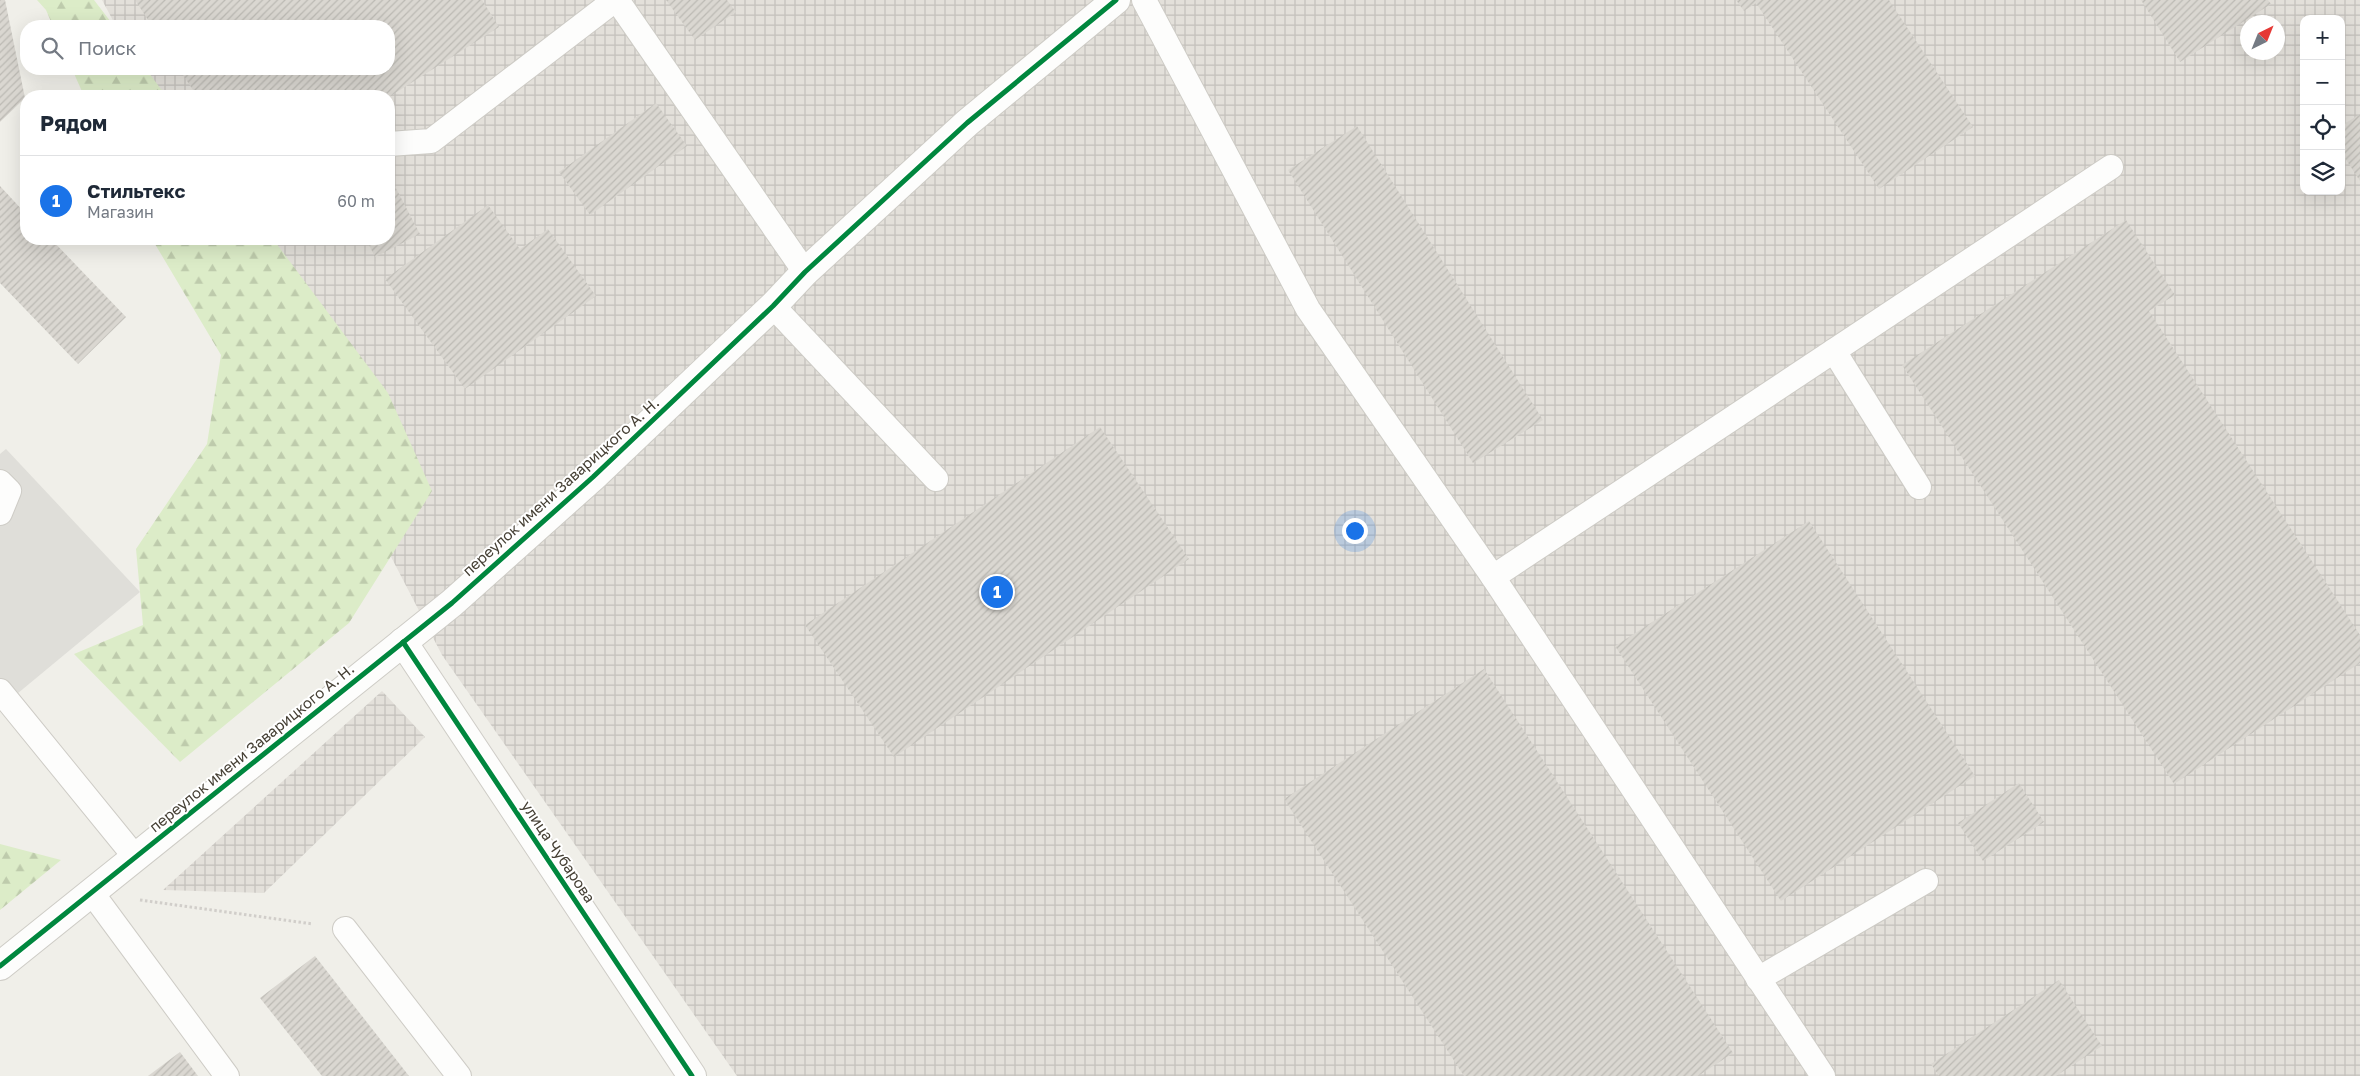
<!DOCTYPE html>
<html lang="ru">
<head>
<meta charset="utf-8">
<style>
  body { margin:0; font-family:"Golos Text",sans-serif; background:#f2f2f3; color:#1f2937 }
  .controls { position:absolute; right:15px; top:15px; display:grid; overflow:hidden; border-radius:10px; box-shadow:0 5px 20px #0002 }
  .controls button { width:45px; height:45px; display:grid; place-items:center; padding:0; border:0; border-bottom:1px solid #e0e1e3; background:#fff; color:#1f2937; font:25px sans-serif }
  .compass { position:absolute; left:2240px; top:15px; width:45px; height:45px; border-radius:50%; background:#fff; box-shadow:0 5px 20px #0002; rotate:43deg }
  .you { position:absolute; left:1354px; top:530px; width:18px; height:18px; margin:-12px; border:4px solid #fff; border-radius:50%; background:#1a73e8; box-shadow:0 0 0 8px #1a73e833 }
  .badge { display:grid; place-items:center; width:32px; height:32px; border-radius:50%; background:#1a73e8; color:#fff; font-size:16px; font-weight:700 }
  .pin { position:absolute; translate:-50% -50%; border:2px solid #fff; box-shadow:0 1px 5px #0006 }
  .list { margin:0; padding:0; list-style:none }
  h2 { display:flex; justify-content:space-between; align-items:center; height:65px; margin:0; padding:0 20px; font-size:21px }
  h2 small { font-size:16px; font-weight:400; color:#747a83 }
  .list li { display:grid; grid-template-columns:32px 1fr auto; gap:15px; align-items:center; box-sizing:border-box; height:90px; padding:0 20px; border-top:1px solid #e0e1e3 }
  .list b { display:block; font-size:19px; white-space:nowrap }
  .list p { margin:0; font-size:16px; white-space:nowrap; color:#747a83 }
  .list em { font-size:16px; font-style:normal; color:#747a83 }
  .icon { flex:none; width:28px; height:28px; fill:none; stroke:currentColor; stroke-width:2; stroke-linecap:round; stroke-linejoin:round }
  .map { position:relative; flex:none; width:2360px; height:1076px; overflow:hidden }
  .search { position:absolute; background:#fff; box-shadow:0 5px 20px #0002; left:20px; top:20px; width:375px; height:55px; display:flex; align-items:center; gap:12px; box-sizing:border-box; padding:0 18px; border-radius:20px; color:#747a83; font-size:19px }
  .panel { position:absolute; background:#fff; box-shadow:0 5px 20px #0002; left:20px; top:90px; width:375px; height:155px; border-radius:20px }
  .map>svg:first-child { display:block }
  .industrial { fill:url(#industrial-grid); fill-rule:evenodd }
  .forest { fill:url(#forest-firs) }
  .parking { fill:#dfded9 }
  .building { fill:url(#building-hatch) }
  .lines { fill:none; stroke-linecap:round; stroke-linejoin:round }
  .lane-casing { stroke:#ceccc6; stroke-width:26 }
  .street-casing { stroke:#ceccc6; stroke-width:30 }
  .path { stroke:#d1ceca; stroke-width:3; stroke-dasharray:2.5 2.5; stroke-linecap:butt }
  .lane { stroke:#fdfdfc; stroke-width:24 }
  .street { stroke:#fdfdfc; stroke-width:28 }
  .cycleway-casing { stroke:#fff; stroke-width:8 }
  .cycleway { stroke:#00873e; stroke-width:5 }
  .labels { text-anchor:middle; stroke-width:4; stroke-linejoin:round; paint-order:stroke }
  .street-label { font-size:15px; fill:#464035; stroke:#fff }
</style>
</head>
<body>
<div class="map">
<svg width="2360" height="1076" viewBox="0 0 2360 1076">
  <defs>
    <pattern id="industrial-grid" width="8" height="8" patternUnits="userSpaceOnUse" patternTransform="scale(1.25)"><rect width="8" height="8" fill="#e3e0da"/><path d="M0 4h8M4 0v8" fill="none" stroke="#c4c1bc"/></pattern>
    <pattern id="forest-firs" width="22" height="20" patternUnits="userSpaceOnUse" patternTransform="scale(1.25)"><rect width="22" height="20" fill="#dcecc8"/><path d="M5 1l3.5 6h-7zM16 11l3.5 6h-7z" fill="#becbac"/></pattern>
    <pattern id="building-hatch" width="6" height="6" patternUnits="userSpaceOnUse" patternTransform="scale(1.25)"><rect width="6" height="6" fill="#dad7d1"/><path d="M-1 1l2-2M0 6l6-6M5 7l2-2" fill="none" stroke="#bcbab4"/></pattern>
  </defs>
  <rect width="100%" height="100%" fill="#f0efe9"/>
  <!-- industrial -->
  <g class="industrial">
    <path d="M102 0H2360V1076H737L442 655 226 239H389V96H152L138 69H389V26H116ZM2304 19H2341V191H2304ZM2248 22H2278V52H2248Z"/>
    <path d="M382 691 425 737 264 893 163 890Z"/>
  </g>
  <!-- forest -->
  <g class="forest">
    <path d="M37 0H94L114 26H53L46 10Z"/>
    <path d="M72 69H146L166 96H84Z"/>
    <path d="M152 239H273L388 393 432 491 349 623 180 762 74 654 143 625 136 549 207 444 221 355Z"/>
    <path d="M0 844 61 860 0 910Z"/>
  </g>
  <!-- parking -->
  <path class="parking" d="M6 449 140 592 0 708V454Z"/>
  <!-- building -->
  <g class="building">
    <path d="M0 0H5L25 98 0 122Z"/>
    <path d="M135 0H482L499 27 389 97 197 96 179 69H389V26H152Z"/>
    <path d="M666 0H727L736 12 695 40Z"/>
    <path d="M1736 0H1889L1973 127 1879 189 1756 3 1744 11Z"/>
    <path d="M2141 0H2268L2271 4 2180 62Z"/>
    <path d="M656 103 687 146 590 215 559 172Z"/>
    <path d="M2360 114V181L2341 152V126Z"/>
    <path d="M1357 126 1543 420 1473 463 1288 170Z"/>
    <path d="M389 175 420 234 375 257 366 239H389Z"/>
    <path d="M0 186 26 214V239H51L126 317 78 364 0 283Z"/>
    <path d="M488 205 520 249 548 229 596 296 465 389 385 279Z"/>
    <path d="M2126 220 2175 295 2149 311 2360 635V663L2174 784 1902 365Z"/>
    <path d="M1100 427 1189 559 894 757 805 625Z"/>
    <path d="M1809 521 1975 776 1781 901 1615 646Z"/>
    <path d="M1484 669 1733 1053 1698 1076H1464L1284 799Z"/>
    <path d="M2019 783 2044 822 1983 861 1958 823Z"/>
    <path d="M315 956 409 1076H322L260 998Z"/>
    <path d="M2059 980 2102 1046 2056 1076H1939L1931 1064Z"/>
    <path d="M180 1052 198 1076H148Z"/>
  </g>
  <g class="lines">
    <!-- lane casing -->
    <g class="lane-casing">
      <g id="lane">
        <path d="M617 0 805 272"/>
        <path d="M1144 0 1308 309 1493 577 2111 167"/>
        <path d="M389 144 431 141 615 0"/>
        <path d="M773 306 936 479"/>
        <path d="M1834 351 1919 487"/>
        <path d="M0 482 9 491 0 513"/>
        <path d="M1493 577 1823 1076"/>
        <path d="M0 691 136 858"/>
        <path d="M92 893 227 1076"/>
        <path d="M345 929 459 1076"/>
        <path d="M1758 979 1926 881"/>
      </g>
    </g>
    <!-- street casing -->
    <g class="street-casing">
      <g id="street">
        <path d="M403 642 692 1076"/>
        <path d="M0 966 452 603 593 477 773 306 805 272 967 123 1116 0"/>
      </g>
    </g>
    <!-- path -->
    <path class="path" d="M140 900 313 924"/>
    <!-- lane -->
    <use href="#lane" class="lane"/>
    <!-- street -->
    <use href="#street" class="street"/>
    <!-- cycleway casing -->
    <g class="cycleway-casing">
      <g id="cycleway">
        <path d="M403 642 692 1076"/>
        <path d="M0 966 452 603 593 477 773 306 805 272 967 123 1116 0"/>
      </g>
    </g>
    <!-- cycleway -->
    <use href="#cycleway" class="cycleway"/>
  </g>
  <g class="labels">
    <!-- street labels -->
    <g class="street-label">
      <text transform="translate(561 487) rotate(-42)" y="5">переулок имени Заварицкого А. Н.</text>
      <text transform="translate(252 748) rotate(-39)" y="5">переулок имени Заварицкого А. Н.</text>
      <text transform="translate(558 852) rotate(56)" y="5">улица Чубарова</text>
    </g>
  </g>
</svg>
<div class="controls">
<button>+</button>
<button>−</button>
<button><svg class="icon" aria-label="locate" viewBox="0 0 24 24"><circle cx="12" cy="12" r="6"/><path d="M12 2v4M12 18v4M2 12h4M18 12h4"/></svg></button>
<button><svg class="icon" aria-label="layers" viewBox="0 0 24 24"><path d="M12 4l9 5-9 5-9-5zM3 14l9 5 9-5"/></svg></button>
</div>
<svg class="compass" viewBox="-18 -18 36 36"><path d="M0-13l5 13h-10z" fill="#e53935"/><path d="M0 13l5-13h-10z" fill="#747a83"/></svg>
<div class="you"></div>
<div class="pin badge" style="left:997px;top:592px">1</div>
<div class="search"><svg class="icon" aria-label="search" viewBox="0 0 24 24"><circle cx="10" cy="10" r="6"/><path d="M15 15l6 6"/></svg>Поиск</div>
<section class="panel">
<h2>Рядом<small></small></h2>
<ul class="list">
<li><span class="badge">1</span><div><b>Стильтекс</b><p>Магазин</p></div><em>60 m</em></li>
</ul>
</section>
</div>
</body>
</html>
